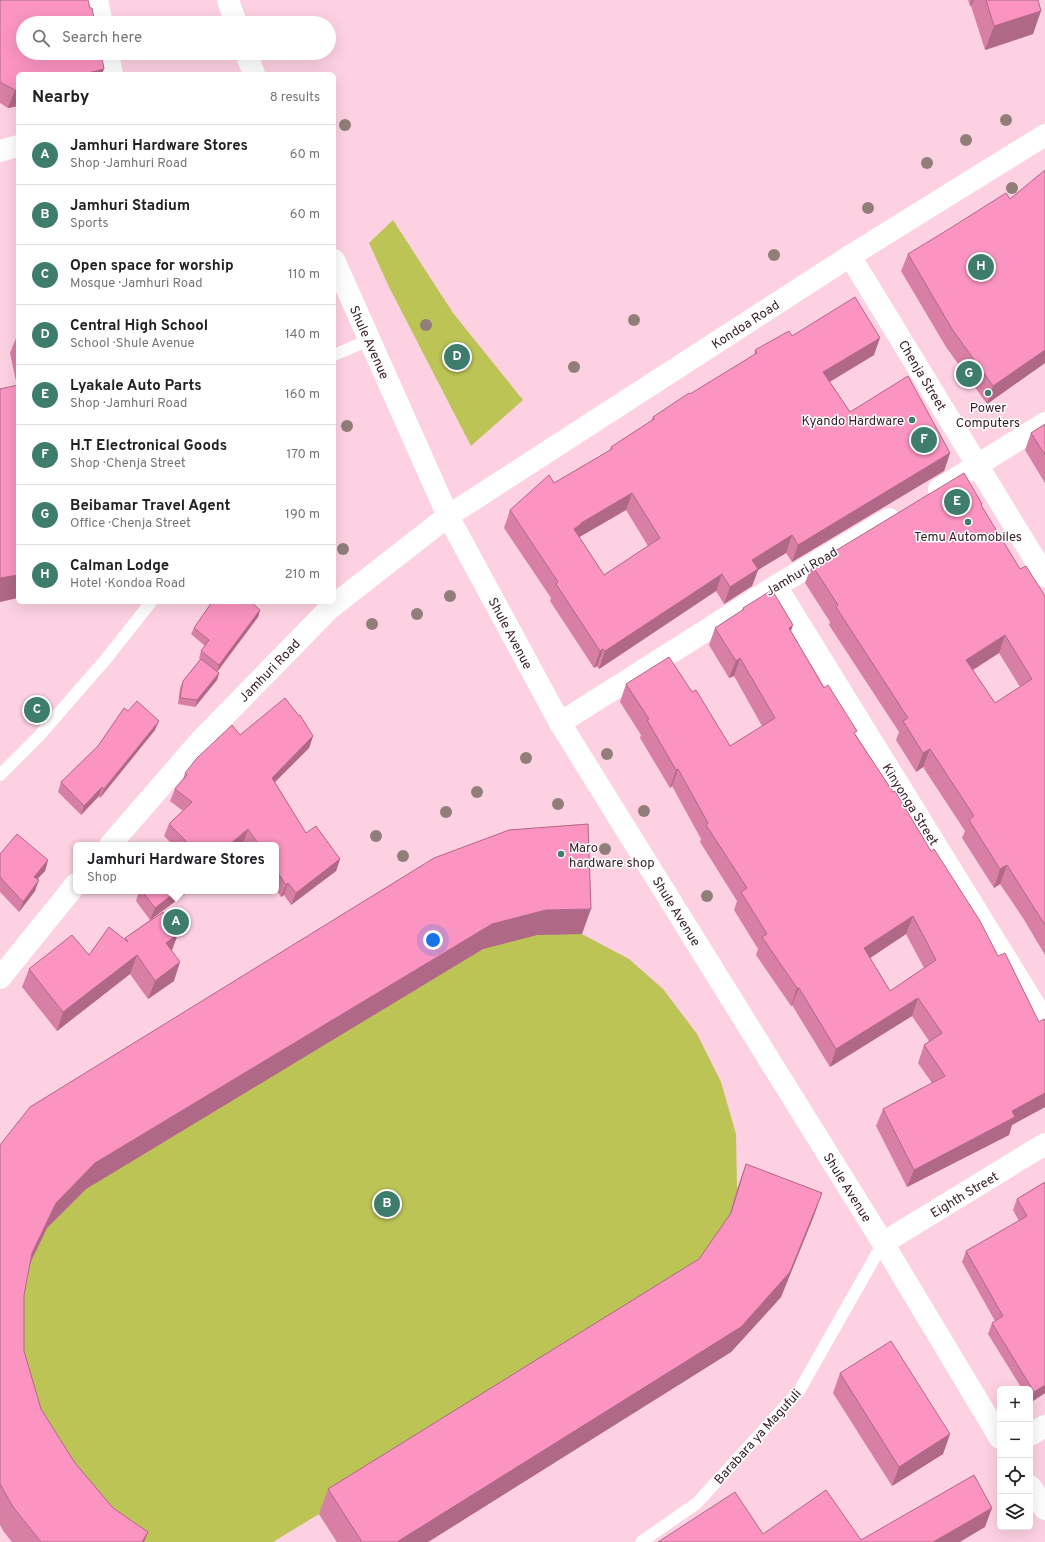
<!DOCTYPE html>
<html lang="en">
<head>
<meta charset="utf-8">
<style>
  body { margin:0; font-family:Overpass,sans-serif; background:#f6f6f6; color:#202124 }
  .controls { position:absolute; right:12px; bottom:12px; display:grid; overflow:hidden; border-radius:6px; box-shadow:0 4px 16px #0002 }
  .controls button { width:36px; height:36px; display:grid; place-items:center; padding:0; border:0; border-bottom:1px solid #e0e0e0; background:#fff; color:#202124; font:20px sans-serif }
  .you { position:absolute; left:433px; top:940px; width:14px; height:14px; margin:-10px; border:3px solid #fff; border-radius:50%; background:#1a73e8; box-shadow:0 0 0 6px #1a73e833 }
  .badge { display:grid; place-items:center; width:26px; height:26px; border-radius:50%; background:#3e7d6c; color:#fff; font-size:13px; font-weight:700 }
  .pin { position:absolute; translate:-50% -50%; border:2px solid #fff; box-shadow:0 1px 4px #0006 }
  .popup { position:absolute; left:73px; top:842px; width:206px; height:52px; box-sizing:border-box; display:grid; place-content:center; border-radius:6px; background:#fff; filter:drop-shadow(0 1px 3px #0005); font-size:13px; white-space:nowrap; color:#757577 }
  .popup b { font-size:15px; color:#202124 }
  .popup::after { content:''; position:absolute; left:50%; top:100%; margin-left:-8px; border:8px solid transparent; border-top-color:#fff }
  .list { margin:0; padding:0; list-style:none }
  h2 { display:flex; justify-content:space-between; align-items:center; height:52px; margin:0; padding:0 16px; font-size:17px }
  h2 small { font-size:13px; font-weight:400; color:#757577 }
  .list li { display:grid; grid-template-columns:26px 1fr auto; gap:12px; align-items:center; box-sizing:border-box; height:60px; padding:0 16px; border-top:1px solid #e0e0e0 }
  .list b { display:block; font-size:15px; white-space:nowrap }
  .list p { margin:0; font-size:13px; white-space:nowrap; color:#757577 }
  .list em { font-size:13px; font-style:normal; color:#757577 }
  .icon { flex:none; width:22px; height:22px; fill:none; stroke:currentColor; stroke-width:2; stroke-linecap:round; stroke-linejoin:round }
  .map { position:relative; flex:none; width:1045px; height:1542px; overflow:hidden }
  .search { position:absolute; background:#fff; box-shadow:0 4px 16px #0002; left:16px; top:16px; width:320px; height:44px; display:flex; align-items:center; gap:10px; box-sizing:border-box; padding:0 14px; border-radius:22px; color:#757577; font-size:15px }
  .panel { position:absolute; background:#fff; box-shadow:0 4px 16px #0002; left:16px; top:72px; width:320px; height:532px; border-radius:6px }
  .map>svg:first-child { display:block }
  .green { fill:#bcc456 }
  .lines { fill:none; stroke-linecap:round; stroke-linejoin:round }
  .service { stroke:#fff; stroke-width:12 }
  .minor { stroke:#fff; stroke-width:22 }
  .secondary { stroke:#fff; stroke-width:22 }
  .tree { fill:#917e79 }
  .wall { fill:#d87fa6; fill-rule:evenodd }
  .shaded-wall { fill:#b06887 }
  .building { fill:#fb94c1; stroke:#b06887; fill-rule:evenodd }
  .poi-dot { fill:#3e7d6c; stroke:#fff; stroke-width:1.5 }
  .labels { text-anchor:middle; stroke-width:3; stroke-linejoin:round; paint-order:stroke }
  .street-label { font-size:13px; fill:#351b26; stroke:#fff }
  .poi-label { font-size:13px; fill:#351b26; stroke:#fff }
</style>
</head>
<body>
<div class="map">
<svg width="1045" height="1542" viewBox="0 0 1045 1542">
  <rect width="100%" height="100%" fill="#fdd1e2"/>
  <!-- green -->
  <g class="green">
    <path d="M393 220 453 313 523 400 471 446 389 287 369 243Z"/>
    <path d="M425 883 582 934 629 959 663 989 697 1034 721 1082 736 1134 737 1189 781 1297 731 1352 428 1542H337L319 1514 273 1542H12L0 1525V1159Z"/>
  </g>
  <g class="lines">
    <!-- service -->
    <g class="service">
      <path d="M334 355 369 340"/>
      <path d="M0 775 38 737 106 659 151 602"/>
      <path d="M641 1542 697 1503 799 1391 883 1243"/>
    </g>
    <!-- minor -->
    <g class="minor">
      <path d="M97 0 102 23"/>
      <path d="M108 53 112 74"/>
      <path d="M0 151 18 146"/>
      <path d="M850 256 1045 576"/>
      <path d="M939 489 1045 423"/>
      <path d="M776 586 1045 1022"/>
      <path d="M560 723 776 586 889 519"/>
      <path d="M110 845 201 740 329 609 448 516 850 256 1045 135"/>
      <path d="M0 978 76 884"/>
      <path d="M883 1243 1045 1144"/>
      <path d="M1030 1435 1045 1426"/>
    </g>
    <!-- secondary -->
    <g class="secondary">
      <path d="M228 0 236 23"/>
      <path d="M246 53 254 74"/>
      <path d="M334 260 448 516 560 723 883 1243 1000 1438"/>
      <path d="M1030 1486 1045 1509"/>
    </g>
  </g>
  <!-- trees -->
  <g class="tree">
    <circle cx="1006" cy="120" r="6"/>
    <circle cx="345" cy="125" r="6"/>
    <circle cx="966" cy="140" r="6"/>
    <circle cx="927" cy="163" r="6"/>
    <circle cx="1012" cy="188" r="6"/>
    <circle cx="868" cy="208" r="6"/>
    <circle cx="774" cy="255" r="6"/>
    <circle cx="634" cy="320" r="6"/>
    <circle cx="426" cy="325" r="6"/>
    <circle cx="574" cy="367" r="6"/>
    <circle cx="347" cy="426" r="6"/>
    <circle cx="343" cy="549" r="6"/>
    <circle cx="450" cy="596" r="6"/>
    <circle cx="417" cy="614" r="6"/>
    <circle cx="372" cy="624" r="6"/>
    <circle cx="607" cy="754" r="6"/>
    <circle cx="526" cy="758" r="6"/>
    <circle cx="477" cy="792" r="6"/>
    <circle cx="558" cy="804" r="6"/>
    <circle cx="644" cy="811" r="6"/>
    <circle cx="446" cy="812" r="6"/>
    <circle cx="376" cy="836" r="6"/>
    <circle cx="605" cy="849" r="6"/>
    <circle cx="403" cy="856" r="6"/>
    <circle cx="707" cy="896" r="6"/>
  </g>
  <!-- wall -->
  <g class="wall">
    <path d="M0 0 18 106 8 108 0 103Z"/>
    <path d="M968 0H1038L1033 34 985 50 971 6H970Z"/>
    <path d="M1045 170V363L987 404 946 347 901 271 908 254 1010 199Z"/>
    <path d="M18 333V598L17 386 10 353Z"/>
    <path d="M792 336 874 355 830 382 850 412 950 453 944 471 792 562 786 553 758 570 752 586 724 604 716 591 599 669 597 666 594 668 550 601 551 598 504 528 510 510 554 483 610 450 611 447 651 421 653 417 754 355 755 350ZM626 510 648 546 604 575 579 537Z"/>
    <path d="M1045 424V483L1025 450 1031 433Z"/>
    <path d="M982 504 981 506 1020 569 1045 596V955L1023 918 1000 884 994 888 962 838 965 831 923 767 916 772 896 740 899 732 829 625 830 622 805 583 812 565ZM999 653 1020 687 995 703 973 670Z"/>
    <path d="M743 608 791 631 824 688 856 735 931 851 1039 1022 1045 1021V1107L1012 1125 1009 1135 907 1187 876 1126 883 1109 932 1083 918 1063 924 1045 929 1041 912 1016 830 1067 792 1005 791 1006 756 955 758 949 734 910 737 901 700 842 701 839 672 786 670 788 640 738 641 735 620 702 626 684 692 692 730 746 762 726 734 676 729 678 709 645 715 628 742 611ZM906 934 924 968 890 991 870 958Z"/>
    <path d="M260 610 258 617 217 672 219 673 217 680 195 707 178 704 180 688 183 681 200 659 199 658 201 651 205 646 191 634 194 628Z"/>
    <path d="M155 730 100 798 99 796 81 815 58 792 61 782Z"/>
    <path d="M240 735 313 736 309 748 275 782 306 833 340 859 336 871 291 905 284 895 281 897 276 889V845H246L244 841 239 845H173L164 836 169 824 183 811 170 801 175 789 183 780 185 773Z"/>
    <path d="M0 854 48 860 45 871 37 879 35 891 19 912 0 892Z"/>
    <path d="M434 858 582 934 537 935 483 949 86 1189 47 1228 30 1263 24 1295V1351L41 1409 75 1463 113 1508 148 1532 144 1542H12L4 1532 0 1525V1145Z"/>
    <path d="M139 891H189L153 918 172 951 174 981 148 999 130 974 57 1031 22 987 29 969 89 955 125 939V938L150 920 136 901Z"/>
    <path d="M746 1164 822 1193 813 1218 781 1297 731 1352 428 1542H337L319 1514 328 1489 699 1259 729 1216 737 1189Z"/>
    <path d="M1045 1182V1393L1030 1403V1389H1022L988 1334 992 1323 995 1321 962 1262 966 1251 1019 1221 1013 1210 1017 1199Z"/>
    <path d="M840 1373 950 1434 943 1454 892 1486 833 1393Z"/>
  </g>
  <!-- shaded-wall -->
  <g class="shaded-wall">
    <path d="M972 0H974L971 6H970Z"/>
    <path d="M1041 11 1033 34 985 50 994 26Z"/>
    <path d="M104 69 102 74H83Z"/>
    <path d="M15 90H18V106L8 108Z"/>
    <path d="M880 338 874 355 817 389 823 372Z"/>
    <path d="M1045 350V363L987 404 993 386Z"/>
    <path d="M950 453 944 471 792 562 798 545Z"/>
    <path d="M632 493 626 510 576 539 574 529 581 523Z"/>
    <path d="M792 535 786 553 758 570 752 586 724 604 730 587 752 560Z"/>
    <path d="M722 574 716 591 599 669 605 651Z"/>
    <path d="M18 575V598L0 602V578Z"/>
    <path d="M260 610 258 617 217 672 219 665Z"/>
    <path d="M793 625 787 643 789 628Z"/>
    <path d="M1005 635 999 653 960 678 966 660Z"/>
    <path d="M603 649 597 666 594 668 600 651Z"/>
    <path d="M740 658 734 676 729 678 736 661Z"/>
    <path d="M219 673 217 680 195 707 197 700Z"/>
    <path d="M159 721 155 730 100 798 104 789Z"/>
    <path d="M313 736 309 748 267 790 272 778Z"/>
    <path d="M930 749 923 767 916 772 923 753Z"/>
    <path d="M678 769 672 786 670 788 676 770Z"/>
    <path d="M102 787 99 796 81 815 84 806Z"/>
    <path d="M248 829 244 841 239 845H229Z"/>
    <path d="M340 859 336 871 291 905 296 893Z"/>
    <path d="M48 860 45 871 30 887 34 877Z"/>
    <path d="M1007 865 1000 884 994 888 1000 869Z"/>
    <path d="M39 880 35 891 19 912 23 902Z"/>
    <path d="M288 883 284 895 281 897 286 885Z"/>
    <path d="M177 891H189L150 920 155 908Z"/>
    <path d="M591 909 582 934 537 935 483 949 86 1189 47 1228 23 1278 32 1253 56 1203 95 1163 492 924 546 910Z"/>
    <path d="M913 916 906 934 858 966 864 948Z"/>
    <path d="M178 934 171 953 166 943Z"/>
    <path d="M137 955 130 974 57 1031 63 1012Z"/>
    <path d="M180 962 174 981 148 999 155 981Z"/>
    <path d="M797 988H799L792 1005 791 1006Z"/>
    <path d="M918 998 912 1016 830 1067 836 1049Z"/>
    <path d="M1045 1093V1107L1012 1125 1009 1135 907 1187 914 1170 1012 1111Z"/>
    <path d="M822 1193 813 1218 781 1297 731 1352 428 1542H397Z"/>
    <path d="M1045 1385V1393L1030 1403 1034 1392Z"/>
    <path d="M950 1434 943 1454 892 1486 899 1467Z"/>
    <path d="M992 1508 985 1527 960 1542H933Z"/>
    <path d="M148 1532 144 1542H142Z"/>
  </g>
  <!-- building -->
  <g class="building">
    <path d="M0 0H88L90 8H92L95 23H23V53H101L104 69 83 74H18V90H15L0 82Z"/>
    <path d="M986 0H1038L1041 11 994 26Z"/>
    <path d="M1045 170V350L993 386 952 329 908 254 949 229 1006 193 1010 199Z"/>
    <path d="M855 297 880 338 823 372 850 412 908 376 950 453 798 545 792 535 752 560 758 569 730 587 722 574 605 651 603 649 600 651 556 584 558 582 510 510 549 475 554 483 612 449 611 447 654 419 653 417 689 393 690 394 757 353 755 350 789 331 792 336ZM632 493 660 538 604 575 574 529 581 524V523Z"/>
    <path d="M18 385V575L0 578V389Z"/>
    <path d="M1045 424V455L1031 433Z"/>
    <path d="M964 473 982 504 981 505 1020 569 1026 566 1045 596V925L1029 900 1007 865 1000 869 969 820 974 816 930 749 923 753 903 721 908 718 836 607 838 605 812 565ZM1005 635 1032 679 995 703 966 660Z"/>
    <path d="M772 590 793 625 789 628 824 688 828 685 857 731 854 733 893 792 895 791 931 851 934 849 980 921 998 956 1005 953 1039 1022 1044 1019 1045 1021V1093L1012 1111 1015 1117 914 1170 883 1109 945 1076 924 1045 942 1033 918 998 836 1049 799 988H797L762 937 767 934 741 892 747 888 706 825 708 823 678 769 676 770 647 720 649 719 626 684 669 657 692 692 696 690 730 746 775 718 740 658 736 661 715 628 744 609 743 608ZM913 916 936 960 890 991 864 948Z"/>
    <path d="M212 602H251L260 610 219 665 201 651 209 640 194 628Z"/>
    <path d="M201 659 219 673 197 700 180 698 183 681Z"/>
    <path d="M285 698 299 716 300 715 313 736 272 778 306 833 316 826 340 859 296 893 288 883 286 885 276 870V845H259L248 829 229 845H180L186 841 169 824 192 802 175 789 187 775 185 773 197 758 232 725 240 735Z"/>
    <path d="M137 701 159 721 104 789 102 787 84 806 61 782 98 746 124 708 128 711Z"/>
    <path d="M588 824 591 909 546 910 492 924 95 1163 56 1203 32 1253 24 1295V1351L41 1409 75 1463 113 1508 148 1532 142 1542H41L13 1507 0 1484V1145L30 1107 434 858 509 830Z"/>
    <path d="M17 834 48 860 34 877 39 880 23 902 0 877V854Z"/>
    <path d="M142 891H177L155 908Z"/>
    <path d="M163 912 178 934 166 943 180 962 155 981 137 955 63 1012 29 969 72 935 89 955 109 927 128 942 125 938Z"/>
    <path d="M746 1164 822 1193 790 1272 741 1327 397 1542H362L328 1489 699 1259 731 1213Z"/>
    <path d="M1045 1182V1385L1034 1392 992 1323 1003 1316 966 1251 1027 1216 1017 1199Z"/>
    <path d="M891 1341 950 1434 899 1467 840 1373Z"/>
    <path d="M974 1475 992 1508 933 1542H658L735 1492 763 1534 826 1490 861 1540Z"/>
  </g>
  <!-- markers -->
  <g class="poi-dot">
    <circle cx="988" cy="393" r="4"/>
    <circle cx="912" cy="420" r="4"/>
    <circle cx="968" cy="522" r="4"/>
    <circle cx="561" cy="854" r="4"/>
  </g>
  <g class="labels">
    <!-- street labels -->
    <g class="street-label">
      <text transform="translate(745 324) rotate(-33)" y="5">Kondoa Road</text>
      <text transform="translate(370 342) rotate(66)" y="5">Shule Avenue</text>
      <text transform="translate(923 375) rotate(59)" y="5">Chenja Street</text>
      <text transform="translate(801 571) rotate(-31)" y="5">Jamhuri Road</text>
      <text transform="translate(511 633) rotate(62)" y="5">Shule Avenue</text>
      <text transform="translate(269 670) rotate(-46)" y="5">Jamhuri Road</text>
      <text transform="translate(911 804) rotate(58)" y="5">Kinyonga Street</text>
      <text transform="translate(677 911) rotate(58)" y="5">Shule Avenue</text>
      <text transform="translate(848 1187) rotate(58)" y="5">Shule Avenue</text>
      <text transform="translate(964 1194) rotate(-31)" y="5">Eighth Street</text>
      <text transform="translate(757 1436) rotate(-48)" y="5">Barabara ya Magufuli</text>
    </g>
    <!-- poi labels -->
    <g class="poi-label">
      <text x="988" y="412">Power<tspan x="988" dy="15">Computers</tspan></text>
      <text x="904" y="425" text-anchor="end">Kyando Hardware</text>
      <text x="968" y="541">Temu Automobiles</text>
      <text x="569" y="852" text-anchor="start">Maro<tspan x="569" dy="15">hardware shop</tspan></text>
    </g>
  </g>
</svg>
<div class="controls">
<button>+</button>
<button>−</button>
<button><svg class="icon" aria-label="locate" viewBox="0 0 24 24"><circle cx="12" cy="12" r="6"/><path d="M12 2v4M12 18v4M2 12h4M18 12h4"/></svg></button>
<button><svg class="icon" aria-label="layers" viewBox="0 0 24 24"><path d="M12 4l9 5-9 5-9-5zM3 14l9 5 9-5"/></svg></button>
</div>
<div class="you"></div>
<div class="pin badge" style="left:176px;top:922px">A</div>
<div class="popup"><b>Jamhuri Hardware Stores</b>Shop</div>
<div class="pin badge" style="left:387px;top:1204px">B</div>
<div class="pin badge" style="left:37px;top:710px">C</div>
<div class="pin badge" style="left:457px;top:357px">D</div>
<div class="pin badge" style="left:957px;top:502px">E</div>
<div class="pin badge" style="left:924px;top:440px">F</div>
<div class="pin badge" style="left:969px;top:374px">G</div>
<div class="pin badge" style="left:981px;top:267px">H</div>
<div class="search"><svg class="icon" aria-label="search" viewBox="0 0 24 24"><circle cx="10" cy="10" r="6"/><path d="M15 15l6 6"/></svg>Search here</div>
<section class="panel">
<h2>Nearby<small>8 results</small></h2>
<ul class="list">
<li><span class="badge">A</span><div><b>Jamhuri Hardware Stores</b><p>Shop · Jamhuri Road</p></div><em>60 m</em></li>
<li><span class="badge">B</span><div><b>Jamhuri Stadium</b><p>Sports</p></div><em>60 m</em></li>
<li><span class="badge">C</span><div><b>Open space for worship</b><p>Mosque · Jamhuri Road</p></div><em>110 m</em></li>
<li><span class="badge">D</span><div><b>Central High School</b><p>School · Shule Avenue</p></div><em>140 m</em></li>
<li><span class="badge">E</span><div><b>Lyakale Auto Parts</b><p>Shop · Jamhuri Road</p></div><em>160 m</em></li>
<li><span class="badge">F</span><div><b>H.T Electronical Goods</b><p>Shop · Chenja Street</p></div><em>170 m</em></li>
<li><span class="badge">G</span><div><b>Beibamar Travel Agent</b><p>Office · Chenja Street</p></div><em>190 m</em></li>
<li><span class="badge">H</span><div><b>Calman Lodge</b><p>Hotel · Kondoa Road</p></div><em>210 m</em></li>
</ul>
</section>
</div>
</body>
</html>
